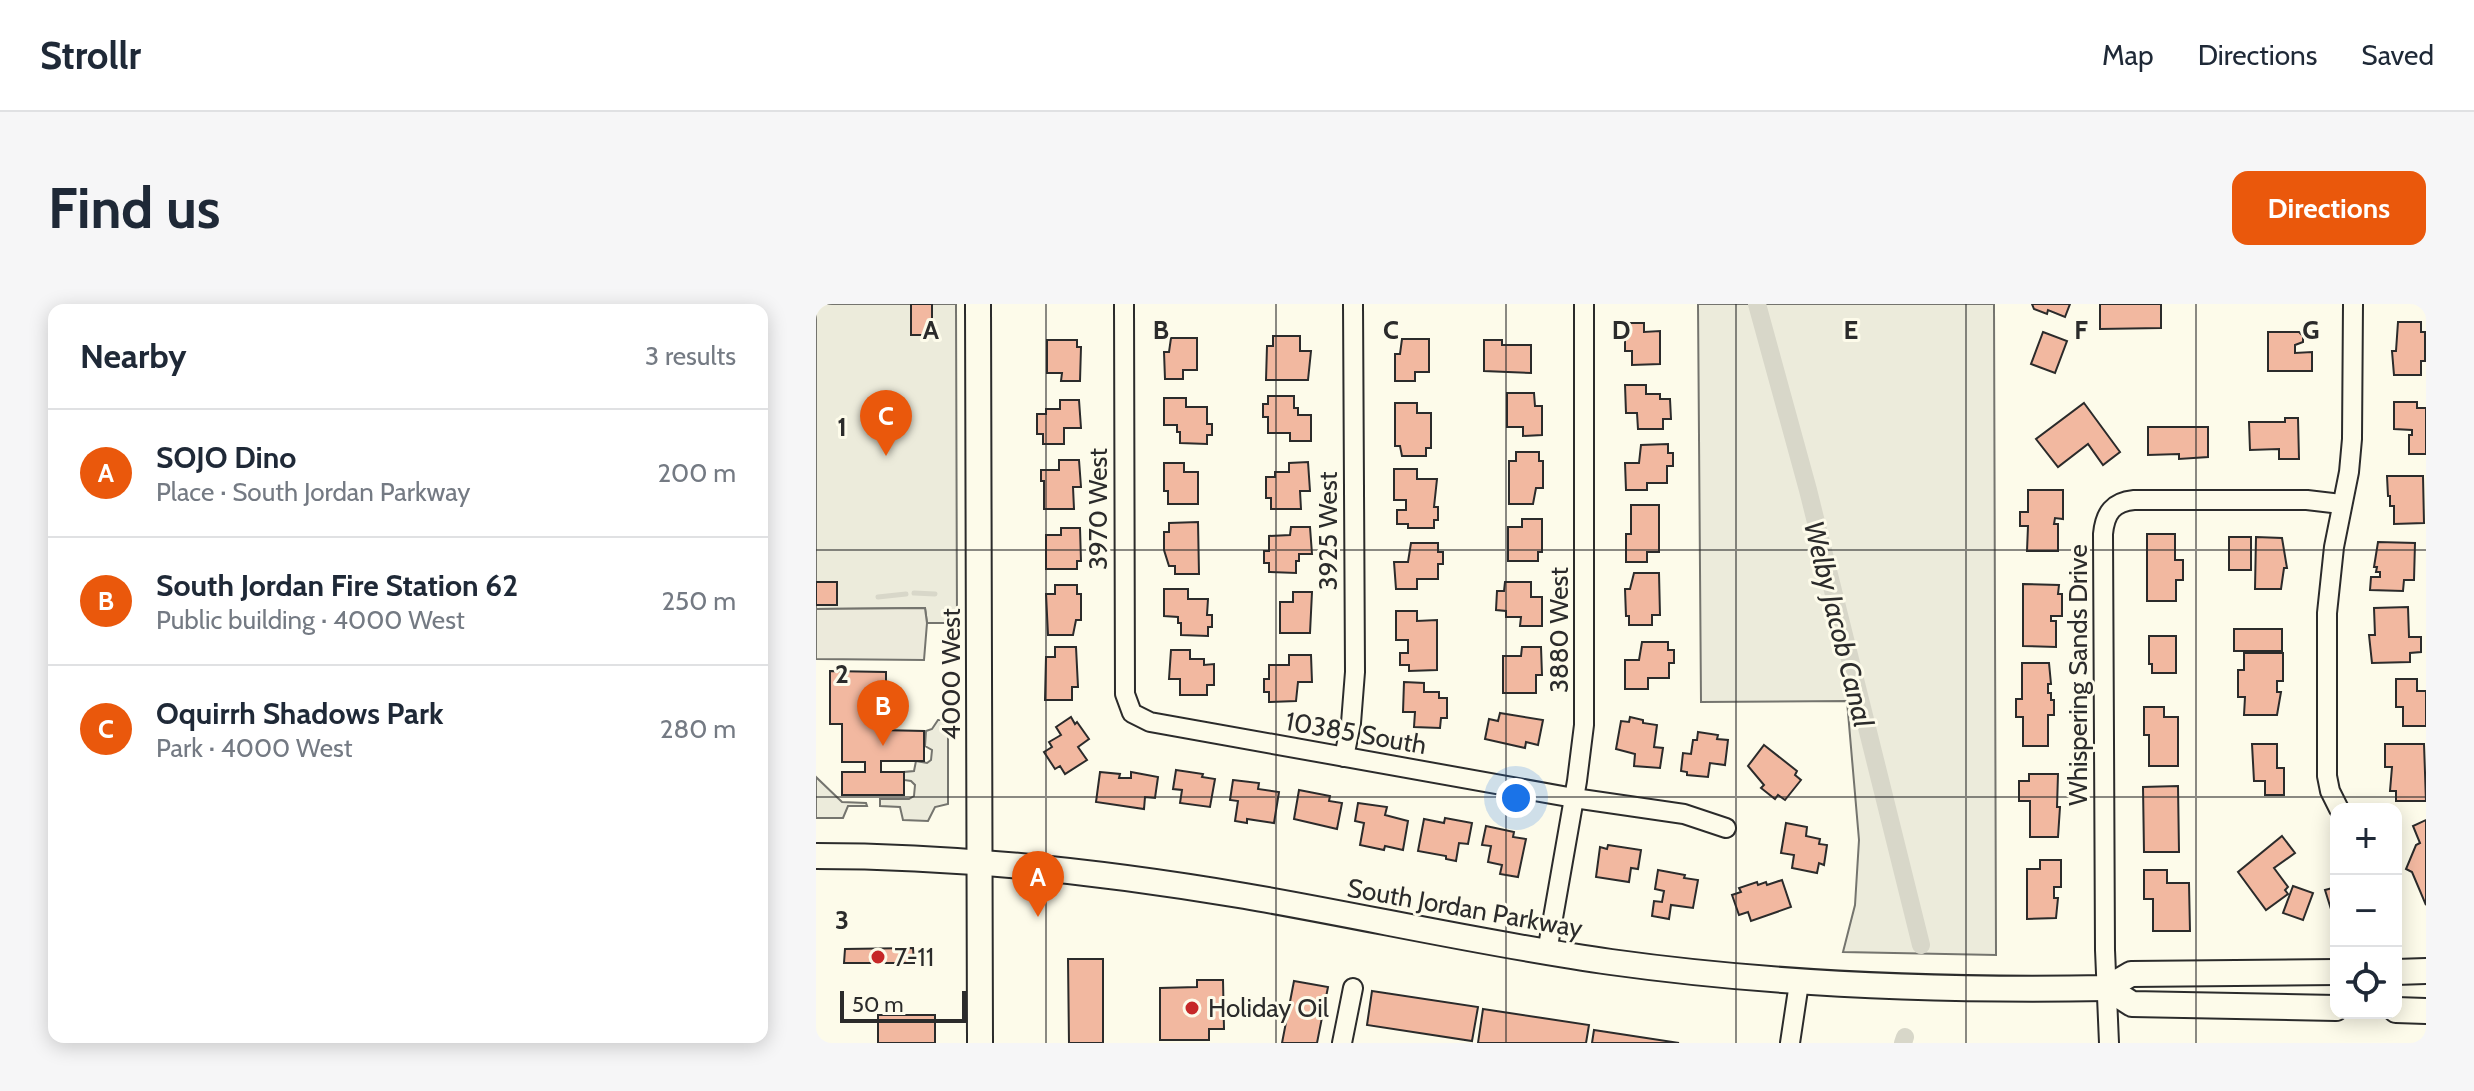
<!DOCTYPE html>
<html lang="en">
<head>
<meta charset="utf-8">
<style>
  body { margin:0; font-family:Cabin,sans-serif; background:#f6f6f7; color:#1f2937 }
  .controls { position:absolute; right:24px; bottom:24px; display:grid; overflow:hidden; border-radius:16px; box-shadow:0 4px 20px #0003 }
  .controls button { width:72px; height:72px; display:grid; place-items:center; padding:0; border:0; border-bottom:2px solid #e0e1e3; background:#fff; color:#1f2937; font:40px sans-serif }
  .scale { position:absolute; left:24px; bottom:20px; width:126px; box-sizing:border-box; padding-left:8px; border:4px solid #2b2b2b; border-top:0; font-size:22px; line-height:28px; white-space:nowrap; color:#2b2b2b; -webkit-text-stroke:6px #fdfbea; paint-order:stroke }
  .you { position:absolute; left:700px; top:494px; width:28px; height:28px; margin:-20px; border:6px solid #fff; border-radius:50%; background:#1a73e8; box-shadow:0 0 0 12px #1a73e833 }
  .badge { display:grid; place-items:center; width:52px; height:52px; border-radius:50%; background:#ea580c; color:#fff; font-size:26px; font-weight:700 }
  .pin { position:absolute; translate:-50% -66px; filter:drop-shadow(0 2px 4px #0008) }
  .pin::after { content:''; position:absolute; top:42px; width:28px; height:24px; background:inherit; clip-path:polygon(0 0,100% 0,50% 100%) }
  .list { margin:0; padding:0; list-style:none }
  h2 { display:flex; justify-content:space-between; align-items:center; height:104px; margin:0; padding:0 32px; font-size:34px }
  h2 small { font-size:26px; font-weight:400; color:#747a83 }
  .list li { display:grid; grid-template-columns:52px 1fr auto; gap:24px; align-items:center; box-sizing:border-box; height:128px; padding:0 32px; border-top:2px solid #e0e1e3 }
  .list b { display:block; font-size:30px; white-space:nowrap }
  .list p { margin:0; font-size:26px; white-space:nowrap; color:#747a83 }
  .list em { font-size:26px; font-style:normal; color:#747a83 }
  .icon { flex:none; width:44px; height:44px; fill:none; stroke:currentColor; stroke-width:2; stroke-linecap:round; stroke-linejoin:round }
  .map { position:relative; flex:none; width:1610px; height:739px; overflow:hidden; border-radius:16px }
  header { display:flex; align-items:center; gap:48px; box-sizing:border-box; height:112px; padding:0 40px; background:#fff; border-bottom:2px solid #e0e1e3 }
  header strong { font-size:38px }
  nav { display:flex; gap:44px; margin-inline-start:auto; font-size:28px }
  .intro { display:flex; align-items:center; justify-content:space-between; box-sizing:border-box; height:192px; padding:0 48px }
  h1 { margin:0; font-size:56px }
  .button { padding:20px 36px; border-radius:16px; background:#ea580c; color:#fff; font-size:28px; font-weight:700 }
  main { display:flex; gap:48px; padding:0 48px }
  aside { flex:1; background:#fff; border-radius:16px; box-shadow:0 4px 20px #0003 }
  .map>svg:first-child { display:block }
  .green { fill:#ecebdb; stroke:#74746e; stroke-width:2 }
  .parking { fill:#eceadb; stroke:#74746e; stroke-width:2 }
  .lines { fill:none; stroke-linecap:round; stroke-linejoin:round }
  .stream { stroke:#d8d7c9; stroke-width:5 }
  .canal { stroke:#d8d7c9; stroke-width:18 }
  .building { fill:#f2b8a0; stroke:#2b2b2b; stroke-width:2 }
  .minor-casing { stroke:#2b2b2b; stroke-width:22 }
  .major-casing { stroke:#2b2b2b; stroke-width:28 }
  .minor { stroke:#fdfbea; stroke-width:18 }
  .major { stroke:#fdfbea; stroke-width:24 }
  .grid { fill:none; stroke:#2b2b2b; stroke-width:2; stroke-opacity:0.55 }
  .poi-dot { fill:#c62828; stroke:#fdfbea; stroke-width:3 }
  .labels { text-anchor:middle; stroke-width:6; stroke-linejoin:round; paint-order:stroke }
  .street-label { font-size:26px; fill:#2b2b2b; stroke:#fdfbea }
  .poi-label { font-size:26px; fill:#2b2b2b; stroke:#fdfbea; text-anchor:start }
  .water-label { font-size:28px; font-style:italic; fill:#2b2b2b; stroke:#fdfbea }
  .grid-label { font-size:26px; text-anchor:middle; font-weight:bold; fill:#2b2b2b; stroke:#fdfbea; stroke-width:6; stroke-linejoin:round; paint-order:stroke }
</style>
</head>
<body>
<header>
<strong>Strollr</strong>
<nav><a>Map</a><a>Directions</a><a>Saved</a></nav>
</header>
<div class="intro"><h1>Find us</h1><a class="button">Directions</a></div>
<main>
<aside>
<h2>Nearby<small>3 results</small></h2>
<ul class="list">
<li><span class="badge">A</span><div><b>SOJO Dino</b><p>Place · South Jordan Parkway</p></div><em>200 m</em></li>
<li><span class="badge">B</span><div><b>South Jordan Fire Station 62</b><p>Public building · 4000 West</p></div><em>250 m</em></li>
<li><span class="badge">C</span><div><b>Oquirrh Shadows Park</b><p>Park · 4000 West</p></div><em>280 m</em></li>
</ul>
</aside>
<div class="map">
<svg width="1610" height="739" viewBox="0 0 1610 739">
  <rect width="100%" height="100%" fill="#fdfbea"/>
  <!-- green -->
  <g class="green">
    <path d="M0 0H140L141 319H111L109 304 0 305Z"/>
    <path d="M882 0H1178L1180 651 1027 648 1039 601 1043 536 1031 397 885 398Z"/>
    <path d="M122 416H132V500L119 503 112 517 87 516 84 503 64 502V495H93L98 492 99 481 95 477 88 476V468L98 467 100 457 111 459 115 456 116 446 109 442 110 427 116 425Z"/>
    <path d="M0 473 26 498 50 499 51 502H32L27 514H0Z"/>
  </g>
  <!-- parking -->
  <path class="parking" d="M109 304 111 319 108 356 0 355V305Z"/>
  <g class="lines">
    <!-- stream -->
    <g class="stream">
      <path d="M98 289 119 290"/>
      <path d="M62 293 90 290"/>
    </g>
    <!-- canal -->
    <g class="canal">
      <path d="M941 0 992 186 1105 641"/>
      <path d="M1087 739 1089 733"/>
    </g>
  </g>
  <!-- building -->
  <g class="building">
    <rect x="95" y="0" width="21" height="31"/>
    <path d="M1216 0H1254L1249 13 1232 6 1231 10 1218 5Z"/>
    <path d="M1284 0H1345V24L1284 25Z"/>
    <path d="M1582 18H1605V28H1609V57H1605V71H1578L1576 47H1580Z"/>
    <path d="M809 19H828V28L844 27V60L816 61V47H809Z"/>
    <path d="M1227 28 1251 37 1239 69 1215 60Z"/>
    <path d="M1452 28H1483L1487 32V38L1479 41V49L1496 48V67H1452Z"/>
    <path d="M457 32H484V47H495L492 76H450L451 42H457Z"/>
    <path d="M355 34H381V66H367V75H349L348 48H353Z"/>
    <path d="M586 35H613V68H599V77H579V50H584Z"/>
    <path d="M231 36H261V43H265L264 77H245L246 69H231Z"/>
    <path d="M668 36H686V41H715V69L668 67Z"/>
    <path d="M809 81H830V90H844V95H854L855 115H847V125H822L821 109H810Z"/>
    <path d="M691 89H718L719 102H726V131L707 132V123H691Z"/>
    <path d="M452 92H478V104H482V111H495V137H474V129H452V113H447V100H452Z"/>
    <path d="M348 94H370V103H391V120H396V131H391V140L364 139V128H361V121H348Z"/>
    <path d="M244 96H263L265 124H248V140H227V130H221V110H230V105H244Z"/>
    <path d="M1578 98H1601V104H1610V150H1593V131H1596V126L1578 125Z"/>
    <path d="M579 99H601V109H615V144H610V152H586L584 142H579Z"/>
    <path d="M1268 99 1304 148 1287 161 1272 140 1242 163 1220 135Z"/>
    <path d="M1469 114H1482L1483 155H1463V145L1434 146 1433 118H1469Z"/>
    <path d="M1332 123H1392V153L1363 155V150L1332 151Z"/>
    <path d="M852 140V149H857V162H851V179H831V186H810L809 159H823L825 141Z"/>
    <path d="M700 148H723V157H727V184H720L717 200H693V157H700Z"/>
    <path d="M243 156H263L265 183H257L258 205H228V177H225V166H243Z"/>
    <path d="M492 158 494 187H484L485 205H455V194H450V173H459V168H473V159Z"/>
    <path d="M348 159H368V168H382V200H352V187H348Z"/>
    <path d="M578 165H601V175H621L618 203H622V216H618V224H592V220H581V206H590V196H578Z"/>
    <path d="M1571 172H1607L1608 219 1578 220V202H1574V192H1572Z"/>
    <path d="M1212 186H1247V215L1239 214 1238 220H1242V247H1211L1212 222H1204V208H1212Z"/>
    <path d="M815 201H843V248H831V258H810V230H815Z"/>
    <path d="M706 215H726V248H722V257H692V223H706Z"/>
    <path d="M382 218 383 270H359V262H353L348 246V228H353V219Z"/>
    <path d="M475 223H494L496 250H483V257H480V269L453 268V259H448V247H453V232L474 231Z"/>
    <path d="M245 224H264L265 257H261V265H230V231H245Z"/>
    <path d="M1331 230H1359V256H1367V276H1360V297H1331Z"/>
    <rect x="1413" y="233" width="22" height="33"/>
    <path d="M1440 233 1466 234 1471 264H1468L1465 285H1439Z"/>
    <path d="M1562 238 1599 239 1598 276H1588L1587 287 1554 286 1555 273H1564V268H1560L1561 263H1558Z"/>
    <path d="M595 239H622V248H627V260H622V275H601V285H580L578 258H592Z"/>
    <path d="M818 269H843L844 311H836V321H813V312H810L809 285H814Z"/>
    <rect x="0" y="278" width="21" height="23"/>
    <path d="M689 278H715V293H726V322H704L705 313H690V307L680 306 681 287H688Z"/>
    <path d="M1207 280 1243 281 1242 290H1246V312H1235V317H1240V343L1207 342Z"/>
    <path d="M239 281H261V290H265V316H260L257 331H232L230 290H239Z"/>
    <path d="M348 285H372V295H392L391 311H396V323H392V332L365 331V319H362V313L348 312Z"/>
    <path d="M477 288H496L494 329H464V298H477Z"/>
    <path d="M1592 303 1593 333H1605V348L1594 349V358L1556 359 1553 331H1559L1558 304Z"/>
    <path d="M580 307H601V317L621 316V366L593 367V361H584V349H592V336H580Z"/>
    <rect x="1418" y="325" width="48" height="22"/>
    <path d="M1333 332H1360V369H1336V360H1333Z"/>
    <path d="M826 338H852V346H858V359H853V374H832V385H809V356H823Z"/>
    <path d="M239 343H260L262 383H256V396H229L230 353H239Z"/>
    <path d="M706 343H725L726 371H720V389H687V352H705Z"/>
    <path d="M355 346H374V355H388V361L398 360V381H391V391H364V375H353Z"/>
    <path d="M1428 349H1467V377H1461V388H1465L1461 411H1428L1429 393H1422V366H1428Z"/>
    <path d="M473 351H495L496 378H482L480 397 453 398V388H448V375H453V361H473Z"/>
    <path d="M1206 359H1233L1235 380H1232V389H1235V396H1238V411H1232V442H1207V413H1200V395H1206Z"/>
    <path d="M14 367 70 368V420H65V426L108 427V457H65V468H88V491H26V468H49V458H26V420H14Z"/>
    <path d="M1580 375H1601V387H1610V422H1587V403H1580Z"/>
    <path d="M588 378 608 379V388H623V394H631V414H625L624 424 598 423 599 408H587Z"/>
    <path d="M1328 403H1348V413H1362V462H1333V431H1328Z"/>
    <path d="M684 409 727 416 722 441 710 438 709 444 669 435 673 415 682 417Z"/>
    <path d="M255 413 259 420 261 418 273 435 262 443 271 456 249 470 244 462 239 465 228 448 236 443 233 438 245 431 240 423Z"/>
    <path d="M814 413 827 416V419L841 421 838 443 847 444 844 464 818 462 819 450 800 445 805 417 813 418Z"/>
    <path d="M882 428 902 431 901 435 912 436 909 461 894 459 892 473 871 471V468L865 467 867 449 875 450 877 436H881Z"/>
    <path d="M1436 440H1461V464H1468V491H1449V477H1438Z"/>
    <path d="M1569 440H1608L1610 497H1580V487H1574L1576 463H1569Z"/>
    <path d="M948 441 981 467 979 471 985 476 969 496 962 491 959 495 945 484 948 481 932 462Z"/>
    <path d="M360 466 387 470 386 473 399 475 394 503 364 499 366 486 357 485Z"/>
    <path d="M284 468 304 470 303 474H315V468L342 473 339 494 329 493 328 505 280 498Z"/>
    <path d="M1213 470H1242L1241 503H1244L1242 533H1214V497H1203V477H1213Z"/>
    <path d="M417 476 443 479 442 485 463 488 458 519 431 515V519L419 517 422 497 414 496Z"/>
    <path d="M1362 482 1363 548H1328L1327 483Z"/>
    <path d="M483 486 514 492 513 497 526 499 521 525 478 515Z"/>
    <path d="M542 499 571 503 569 511 592 517 587 546 569 542 568 546 544 541 548 519 539 517Z"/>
    <path d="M629 514 656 519 652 540 643 539 640 557 630 555V552L602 547 608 515 628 519Z"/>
    <path d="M1610 516V601L1596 568 1590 565 1600 541 1604 539 1597 522Z"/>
    <path d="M970 519 991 523 990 532 1004 535 1003 540 1011 541 1008 561 1003 559 1001 569 976 564 978 551 965 549Z"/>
    <path d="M670 522 698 528 697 533 710 535 702 573 684 570 686 561 672 558 675 542 666 541Z"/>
    <path d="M1466 532 1479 549 1458 564 1472 583 1469 586 1472 590 1450 606 1422 568Z"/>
    <path d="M792 541 825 546 822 565 815 564 813 578 780 573 784 543 791 545Z"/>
    <path d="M1224 556H1245V583H1238V594H1242L1240 614 1211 615V565H1224Z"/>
    <path d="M842 566 869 571 868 574 882 576 877 604 855 601 853 615 836 612 838 597 846 598 848 587 839 585Z"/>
    <path d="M1328 566H1351V579H1373L1374 627H1337V595H1328Z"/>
    <path d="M966 576 975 603 935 617 932 608 923 611 916 591 925 588 923 584 941 578 942 581 950 578 951 581Z"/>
    <path d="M1477 582 1497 589 1487 616 1467 609Z"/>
    <path d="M1520 583V618H1519L1509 586Z"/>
    <path d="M97 644 98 659H28L29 645Z"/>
    <path d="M252 655H287V739H253Z"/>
    <path d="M381 676H407L408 725H393V736H344V684L381 683Z"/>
    <path d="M478 677 512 683 501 739H466Z"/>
    <path d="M556 687 662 703 656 737 551 721Z"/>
    <path d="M667 705 773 721 770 739H662Z"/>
    <rect x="62" y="711" width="57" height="28"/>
    <path d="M778 726 863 739H776Z"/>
  </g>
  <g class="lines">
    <!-- minor casing -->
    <g class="minor-casing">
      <g id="minor">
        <path d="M308 0 309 390 316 409 334 418 758 494 868 510 910 524"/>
        <path d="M528 453 535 419 539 368 537 0"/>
        <path d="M1523 505 1514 487 1511 472V309L1518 243 1533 168 1536 135 1537 0"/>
        <path d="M731 648 761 477 768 421V0"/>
        <path d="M526 739 537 684"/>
        <path d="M974 739 983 679"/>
        <path d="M1293 739 1289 646 1287 230C1289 209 1297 198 1318 196H1491L1525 200"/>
      </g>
    </g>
    <!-- major casing -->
    <g class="major-casing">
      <g id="major">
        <path d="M162 0 164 739"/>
        <path d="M0 552C143 552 288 568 429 592 551 613 673 641 795 658 960 681 1125 687 1291 684L1315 670 1520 668"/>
        <path d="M1580 668 1610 667"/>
        <path d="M1291 684 1316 700 1520 704"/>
        <path d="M1580 706 1610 707"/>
      </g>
    </g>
    <!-- minor -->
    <use href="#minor" class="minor"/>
    <!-- major -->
    <use href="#major" class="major"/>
  </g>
  <!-- grid -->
  <path class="grid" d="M230 0V739M460 0V739M690 0V739M920 0V739M1150 0V739M1380 0V739M0 246H1610M0 493H1610"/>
  <!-- markers -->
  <g class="poi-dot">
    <circle cx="62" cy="653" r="8"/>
    <circle cx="376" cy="704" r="8"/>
  </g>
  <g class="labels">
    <!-- street labels -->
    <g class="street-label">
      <text transform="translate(282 205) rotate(-90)" y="9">3970 West</text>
      <text transform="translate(512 227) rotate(-90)" y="9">3925 West</text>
      <text transform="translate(743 326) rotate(-90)" y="9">3880 West</text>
      <text transform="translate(135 370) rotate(-90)" y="9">4000 West</text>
      <text transform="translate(1262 371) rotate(-90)" y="9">Whispering Sands Drive</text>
      <text transform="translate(540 429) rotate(10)" y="9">10385 South</text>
      <text transform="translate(649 604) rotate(10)" y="9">South Jordan Parkway</text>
    </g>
    <!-- poi labels -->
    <g class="poi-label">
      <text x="78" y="662">7-11</text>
      <text x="392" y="713">Holiday Oil</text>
    </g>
    <!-- water labels -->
    <g class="water-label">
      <text transform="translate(1023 320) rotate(76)" y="10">Welby Jacob Canal</text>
    </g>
  </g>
  <g class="grid-label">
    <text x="115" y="35">A</text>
    <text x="345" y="35">B</text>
    <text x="575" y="35">C</text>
    <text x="805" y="35">D</text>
    <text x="1035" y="35">E</text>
    <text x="1265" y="35">F</text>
    <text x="1495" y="35">G</text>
    <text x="26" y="132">1</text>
    <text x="26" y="379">2</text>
    <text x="26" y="625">3</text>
  </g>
</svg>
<div class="controls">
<button>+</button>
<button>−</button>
<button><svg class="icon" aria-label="locate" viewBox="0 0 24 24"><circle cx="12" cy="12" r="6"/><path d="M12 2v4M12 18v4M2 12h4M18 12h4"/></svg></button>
</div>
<div class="scale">50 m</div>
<div class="you"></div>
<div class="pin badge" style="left:222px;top:613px">A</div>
<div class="pin badge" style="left:67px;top:442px">B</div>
<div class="pin badge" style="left:70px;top:152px">C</div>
</div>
</main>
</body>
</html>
